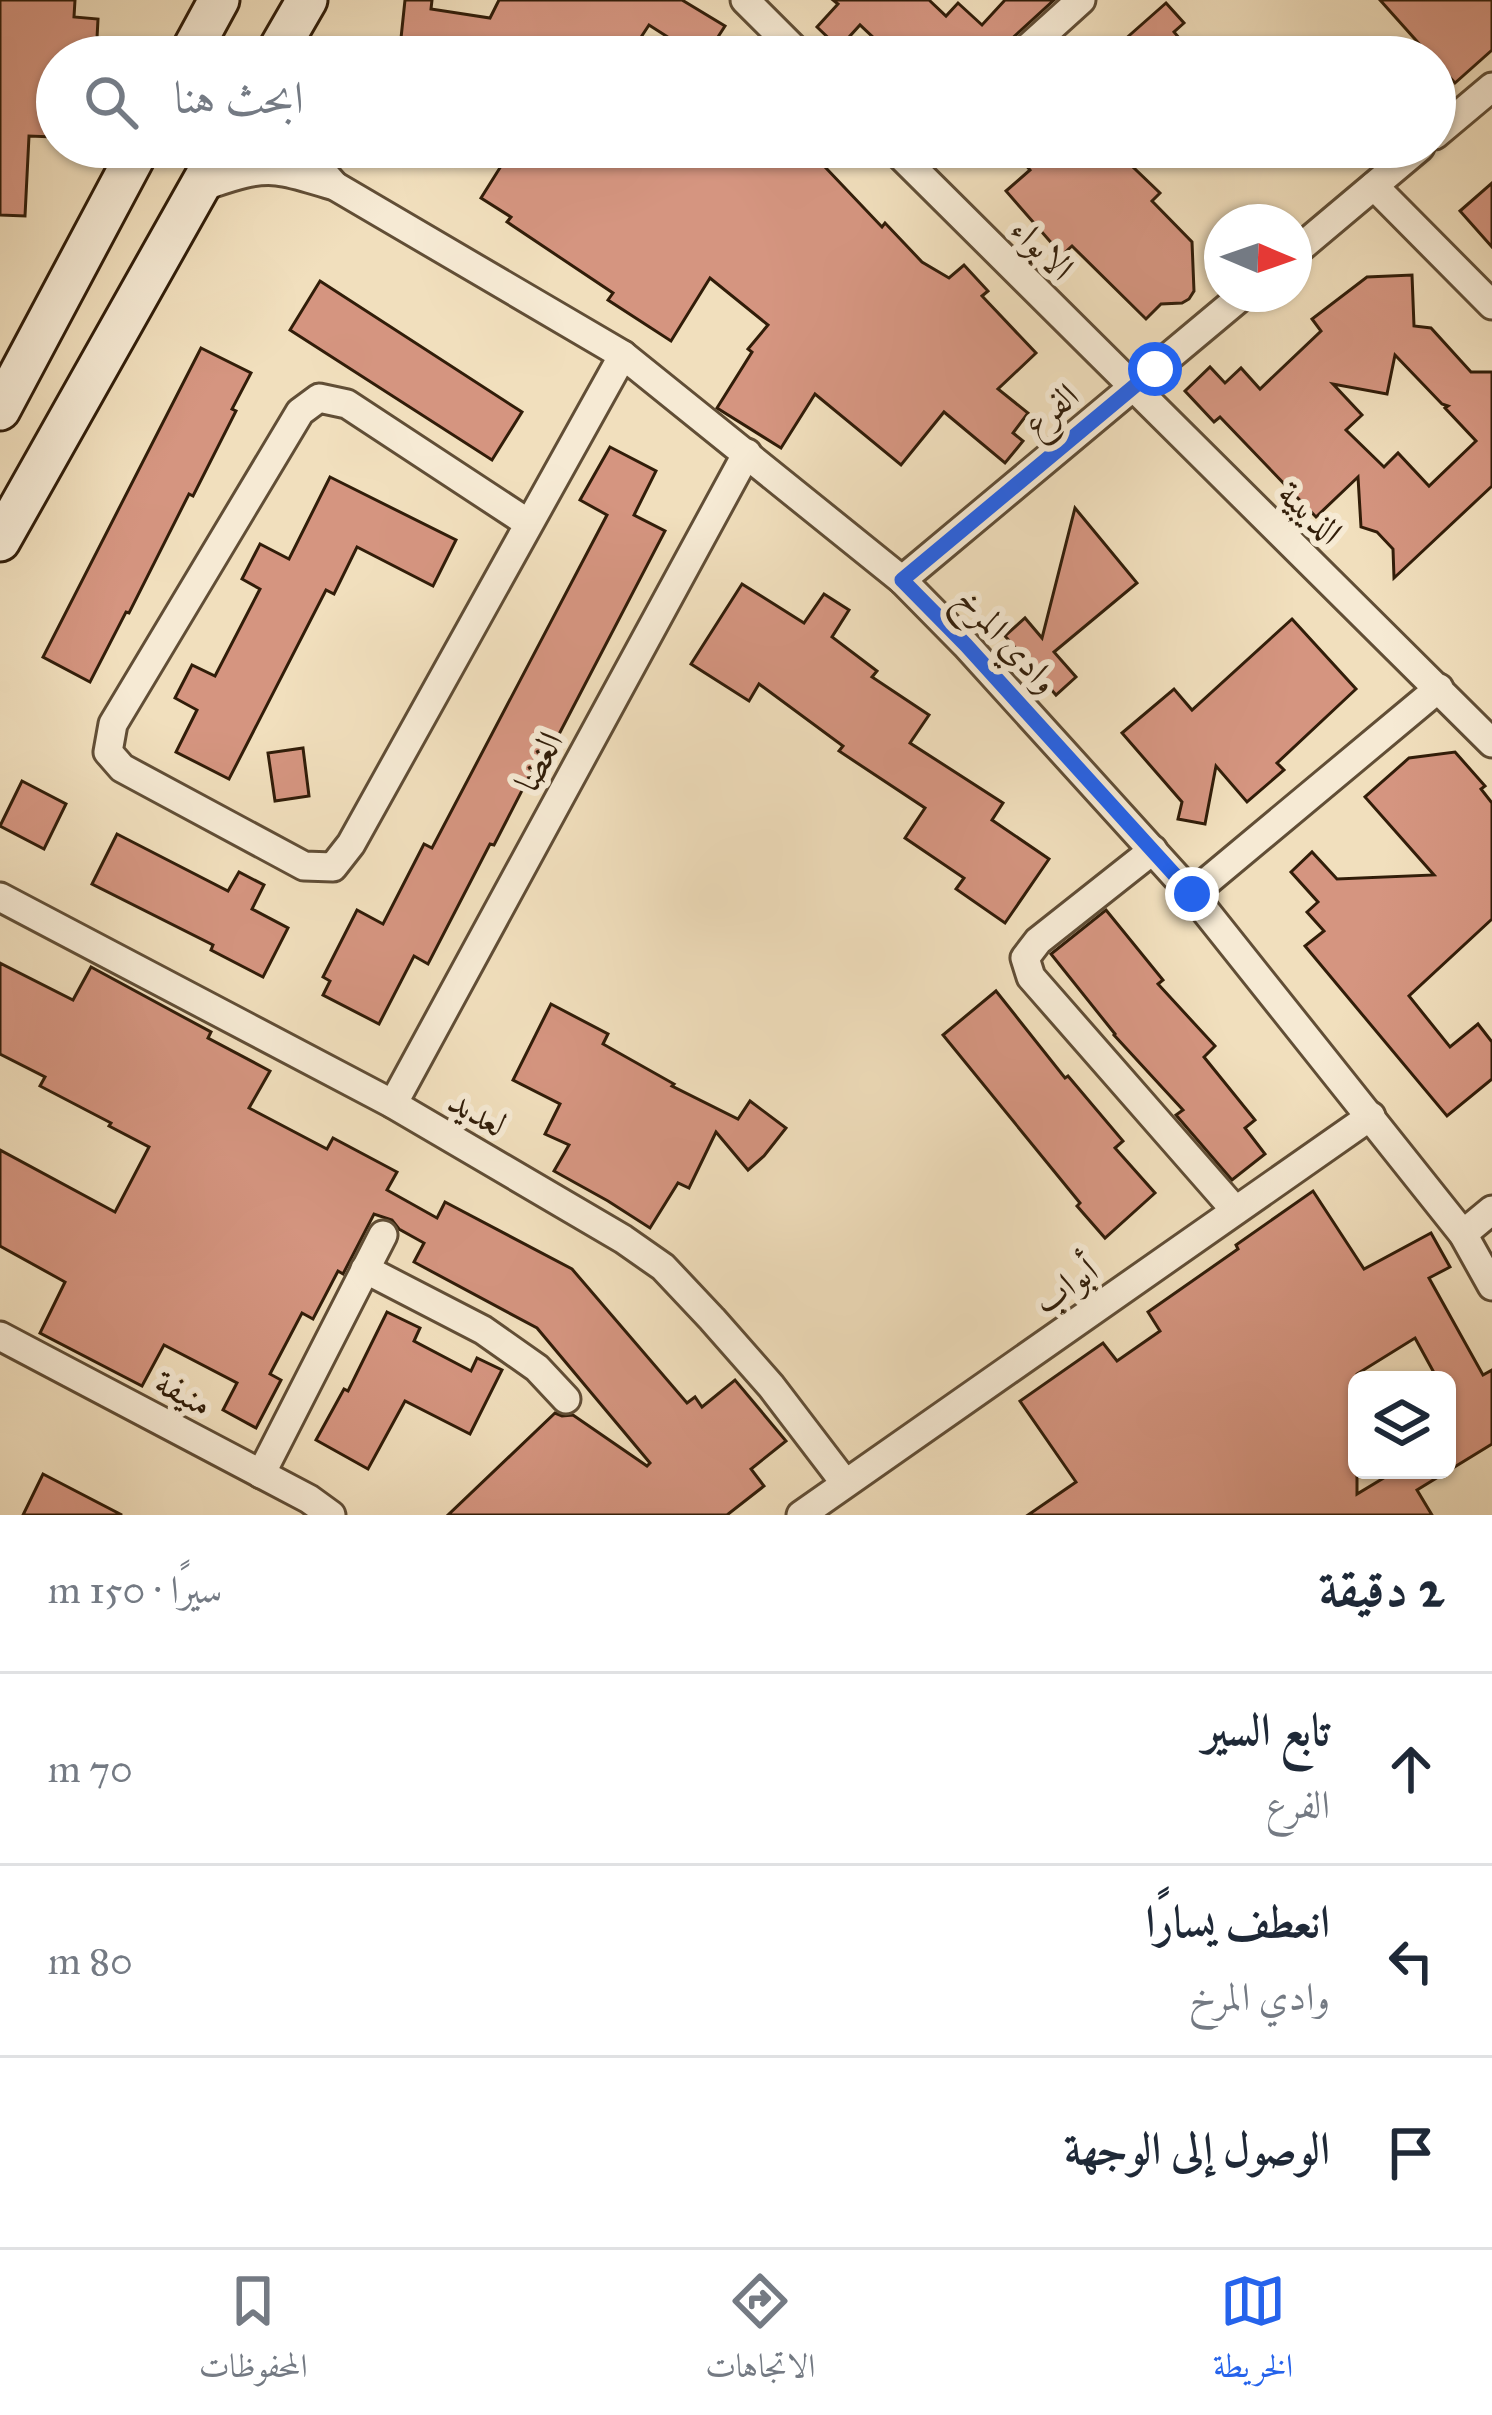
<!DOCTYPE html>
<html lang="ar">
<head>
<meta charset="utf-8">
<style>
  body { margin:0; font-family:"IM FELL Great Primer",Amiri,serif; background:#f6f6f7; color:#1f2937; direction:rtl }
  .controls { position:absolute; right:36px; bottom:36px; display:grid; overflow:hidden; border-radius:18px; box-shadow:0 3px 9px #0004 }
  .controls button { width:108px; height:108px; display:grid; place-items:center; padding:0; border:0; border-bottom:3px solid #e0e1e3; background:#fff; color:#1f2937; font:60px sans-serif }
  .compass { position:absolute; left:1204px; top:204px; width:108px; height:108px; border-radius:50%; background:#fff; box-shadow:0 3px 9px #0004; rotate:92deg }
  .stop { position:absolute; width:36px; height:36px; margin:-27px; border:9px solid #2563eb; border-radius:50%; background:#fff }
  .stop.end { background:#2563eb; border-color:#fff; box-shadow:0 3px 12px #0008 }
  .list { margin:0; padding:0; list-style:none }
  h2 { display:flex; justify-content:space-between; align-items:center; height:156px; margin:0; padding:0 48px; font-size:51px }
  h2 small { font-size:39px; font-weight:400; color:#747a83 }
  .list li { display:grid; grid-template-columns:78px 1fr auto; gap:36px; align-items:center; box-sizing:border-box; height:192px; padding:0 48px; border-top:3px solid #e0e1e3 }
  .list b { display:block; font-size:45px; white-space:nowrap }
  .list p { margin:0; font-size:39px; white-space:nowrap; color:#747a83 }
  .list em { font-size:39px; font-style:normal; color:#747a83 }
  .icon { flex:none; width:66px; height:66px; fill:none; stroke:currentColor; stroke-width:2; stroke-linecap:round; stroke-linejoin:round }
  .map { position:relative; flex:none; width:1492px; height:1515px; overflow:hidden; direction:ltr }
  .search { position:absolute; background:#fff; box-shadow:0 3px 9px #0004; left:36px; right:36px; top:36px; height:132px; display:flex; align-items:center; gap:30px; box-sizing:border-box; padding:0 42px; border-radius:66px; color:#747a83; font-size:45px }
  .sheet { height:732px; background:#fff }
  nav { display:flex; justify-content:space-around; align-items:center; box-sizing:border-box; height:168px; border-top:3px solid #e0e1e3; background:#fff; font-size:33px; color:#747a83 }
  nav a { display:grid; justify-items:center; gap:6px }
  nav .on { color:#2563eb }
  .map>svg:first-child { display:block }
  .building { fill:#d59580; stroke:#311d09; stroke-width:3; fill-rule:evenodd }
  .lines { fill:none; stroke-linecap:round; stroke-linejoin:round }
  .street-casing { stroke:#614e36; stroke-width:33 }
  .secondary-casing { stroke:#311d09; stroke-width:45 }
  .street { stroke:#f6ead4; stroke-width:27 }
  .secondary { stroke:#f6ead4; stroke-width:39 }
  .route { stroke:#2563eb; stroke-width:15 }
  .labels { text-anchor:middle; stroke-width:12; stroke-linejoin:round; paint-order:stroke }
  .street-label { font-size:36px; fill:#311d09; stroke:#f6ead4 }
</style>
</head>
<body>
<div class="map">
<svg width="1492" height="1515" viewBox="0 0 1492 1515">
  <rect width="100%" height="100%" fill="#f1dfbd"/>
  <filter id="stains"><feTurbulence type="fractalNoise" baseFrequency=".00167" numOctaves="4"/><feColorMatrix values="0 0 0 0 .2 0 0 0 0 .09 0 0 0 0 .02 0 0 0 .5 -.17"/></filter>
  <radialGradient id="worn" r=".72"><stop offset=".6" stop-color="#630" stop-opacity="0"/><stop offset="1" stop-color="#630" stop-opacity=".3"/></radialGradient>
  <!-- building -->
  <g class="building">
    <path d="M0 0H75L74 17 98 19 96 57H57L54 137 29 136 25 216 0 215Z"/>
    <path d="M405 0H432L431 9 490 18 499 0H682L725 26 705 57H699L649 25 628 57H399Z"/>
    <path d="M833 0H929L946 16 958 3 982 25 1005 0H1054L1006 44 1000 57H894L860 25 839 48 817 27 838 4Z"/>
    <path d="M1380 0H1492V50L1455 83 1435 61V57H1431Z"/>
    <path d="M1166 3 1184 23 1174 32 1195 57H1105Z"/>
    <path d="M513 147H806L882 227 885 223 922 262 949 278 964 265 988 291 982 296 1036 353 998 389 1028 413 1013 433 1023 441 1005 463 944 412 901 465 815 394 781 448 717 408 752 352 748 349 768 325 710 278 671 341 608 300 613 293 507 222 511 217 481 198Z"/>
    <path d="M1011 147H1156L1133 167 1160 193 1152 201 1192 242 1194 291 1189 299 1182 303 1161 304 1146 319 1072 246 1062 255 1006 191 1030 170Z"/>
    <path d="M1492 183V247L1460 211Z"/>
    <path d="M1412 275 1414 326 1431 328 1471 372H1492V486L1394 578 1393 549 1377 532 1361 527 1358 477 1316 517 1220 417 1214 422 1185 391 1210 367 1225 383 1241 368 1260 389 1321 331 1312 319 1367 277ZM1395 355 1442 404 1448 406 1445 408 1476 441 1429 486 1398 453 1384 467 1346 430 1362 415 1333 384 1387 394Z"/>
    <path d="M320 281 522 412 492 460 290 330Z"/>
    <path d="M201 348 251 373 232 409 236 411 193 496 189 494 129 613 126 612 90 682 43 657Z"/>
    <path d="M610 447 656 471 634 515 665 531 557 738 551 734 494 845 490 844 428 964 414 956 379 1024 323 995 330 981 323 977 357 910 383 924 424 844 432 848 607 515 580 500Z"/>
    <path d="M330 477 456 540 433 586 357 547 334 594 326 590 229 779 176 752 197 710 175 698 192 665 215 676 260 589 242 579 260 544 289 559Z"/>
    <path d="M1075 508 1137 583 1054 652 1076 677 1056 695 1005 636 1025 618 1042 638Z"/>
    <path d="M742 584 804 623 824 594 849 610 832 637 877 671 872 677 929 715 910 743 1003 803 992 820 1049 859 1005 923 956 889 964 878 905 838 925 808 839 751 843 746 759 684 749 701 691 664Z"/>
    <path d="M1292 619 1356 689 1277 763 1284 770 1247 802 1216 766 1205 824 1178 819 1182 802 1122 733 1174 689 1192 710Z"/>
    <path d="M303 748 309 796 275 801 268 753Z"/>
    <path d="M1455 752 1485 786 1481 789 1492 803V919L1409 996 1450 1047 1478 1024 1492 1042V1079L1447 1116 1305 946 1324 931 1307 912 1318 902 1291 872 1312 852 1337 879 1434 875 1365 797 1409 758Z"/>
    <path d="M22 781 66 804 44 849 0 826Z"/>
    <path d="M117 834 228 891 239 872 264 885 252 909 288 928 263 977 211 950 213 945 92 884Z"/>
    <path d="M1106 910 1163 980 1158 984 1215 1046 1204 1057 1255 1120 1245 1128 1265 1154 1232 1180 1176 1115 1183 1110 1114 1035 1115 1034 1051 954Z"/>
    <path d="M0 963 73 1000 91 967 211 1032 208 1038 270 1071 249 1108 327 1149 333 1138 397 1172 387 1190 437 1218 445 1202 572 1269 687 1403 695 1397 702 1407 735 1380 786 1441 751 1469 764 1486 727 1515H448L555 1413 562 1416 573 1415 647 1466 650 1463 537 1328 414 1262 424 1243 399 1229 392 1220 374 1214 343 1274 338 1271 313 1319 302 1313 270 1374 281 1380 256 1428 223 1410 237 1383 164 1345 142 1386 40 1333 65 1282 0 1246V1150L115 1212 149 1147 109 1126 111 1123 40 1086 45 1077 0 1054Z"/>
    <path d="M996 991 1065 1078 1068 1076 1123 1141 1115 1148 1155 1193 1105 1238 1077 1206 1080 1203 943 1035Z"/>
    <path d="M551 1004 608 1034 603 1044 674 1084 672 1086 738 1119 750 1101 786 1128 764 1156 748 1170 716 1132 689 1188 678 1183 650 1228 608 1201 554 1171 569 1145 545 1134 560 1104 513 1080Z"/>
    <path d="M1313 1191 1364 1269 1431 1233 1450 1267 1429 1278 1483 1375 1492 1370V1444L1417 1490 1432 1515H1028L1076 1482 1020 1401 1103 1343 1117 1361 1160 1331 1148 1312 1238 1249 1236 1245ZM1415 1338 1438 1380H1447V1470H1397L1357 1494V1374Z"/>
    <path d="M387 1312 420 1328 414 1341 471 1371 477 1358 502 1370 470 1434 405 1401 368 1469 316 1440 344 1389 348 1391Z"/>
    <path d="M43 1474 122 1515H23Z"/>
  </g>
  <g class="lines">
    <!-- street casing -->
    <g class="street-casing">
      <g id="street">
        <path d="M745 0 802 57"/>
        <path d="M1018 57 1081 0"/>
        <path d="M1435 135 1492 87"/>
        <path d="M301 147 335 186"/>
        <path d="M892 147 1492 743"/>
        <path d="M1374 186 1492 305"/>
        <path d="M198 188C223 180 250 168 277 171 296 173 316 181 335 186L623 355 902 580 966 645 1192 894 1463 1234 1492 1286"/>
        <path d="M1294 253 1420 147"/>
        <path d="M528 523 347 404 319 398 300 412 113 724 108 752 122 768 304 866 333 867 351 844 623 355"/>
        <path d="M902 580 1244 294"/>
        <path d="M1153 850 1038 941 1025 958 1031 977 1235 1210"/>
        <path d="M1192 894 1439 688"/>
        <path d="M0 897 393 1104 623 1239 663 1267 712 1319 771 1386 845 1483"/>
        <path d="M393 1104 747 453"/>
        <path d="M1463 1234 1492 1210"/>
        <path d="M365 1269 483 1330 537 1368 566 1399"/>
        <path d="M0 1336 309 1499 331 1515"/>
        <path d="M261 1474 383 1235"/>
        <path d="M801 1515 1371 1116"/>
      </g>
    </g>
    <!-- secondary casing -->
    <g class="secondary-casing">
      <g id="secondary">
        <path d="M188 57 219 0"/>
        <path d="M274 57 307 0"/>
        <path d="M0 410 140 147"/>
        <path d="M0 541 222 147"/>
      </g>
    </g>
    <!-- street -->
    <use href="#street" class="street"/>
    <!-- secondary -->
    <use href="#secondary" class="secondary"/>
  </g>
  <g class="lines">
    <!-- route -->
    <path class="route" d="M1155 369 902 580 966 645 1192 894"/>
  </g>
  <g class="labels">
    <!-- street labels -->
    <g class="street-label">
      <text transform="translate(1043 248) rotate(45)" y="13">الابواء</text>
      <text transform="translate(1050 409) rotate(-40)" y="13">الفرع</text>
      <text transform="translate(1311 512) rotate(44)" y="13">الذيبية</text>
      <text transform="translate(1008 639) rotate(47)" y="13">وادي المرخ</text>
      <text transform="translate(538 761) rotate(-62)" y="13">الغضا</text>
      <text transform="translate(478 1112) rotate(30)" y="13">لعديد</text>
      <text transform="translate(1065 1285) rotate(-35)" y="13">أبواب</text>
      <text transform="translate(184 1392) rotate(28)" y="13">منيفة</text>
    </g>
  </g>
  <rect width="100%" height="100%" filter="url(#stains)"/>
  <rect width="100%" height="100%" fill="url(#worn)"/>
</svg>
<div class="controls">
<button><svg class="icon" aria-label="layers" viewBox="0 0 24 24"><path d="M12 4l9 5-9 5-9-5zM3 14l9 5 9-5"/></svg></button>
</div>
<svg class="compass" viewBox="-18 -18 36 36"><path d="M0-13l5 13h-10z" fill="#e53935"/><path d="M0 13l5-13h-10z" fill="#747a83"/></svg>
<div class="stop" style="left:1155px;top:369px"></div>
<div class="stop end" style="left:1192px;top:894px"></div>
<div class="search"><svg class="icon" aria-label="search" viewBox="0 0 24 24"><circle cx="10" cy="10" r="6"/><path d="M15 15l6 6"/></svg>ابحث هنا</div>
</div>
<section class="sheet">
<h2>2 دقيقة<small>سيرًا · 150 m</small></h2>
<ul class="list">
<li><svg class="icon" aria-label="ahead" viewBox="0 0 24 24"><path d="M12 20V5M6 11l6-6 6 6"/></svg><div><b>تابع السير</b><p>الفرع</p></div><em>70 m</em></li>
<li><svg class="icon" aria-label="left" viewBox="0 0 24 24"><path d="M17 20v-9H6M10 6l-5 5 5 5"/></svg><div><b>انعطف يسارًا</b><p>وادي المرخ</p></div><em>80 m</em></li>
<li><svg class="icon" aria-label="arrive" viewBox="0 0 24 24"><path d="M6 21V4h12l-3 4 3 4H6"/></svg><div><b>الوصول إلى الوجهة</b></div></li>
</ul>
</section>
<nav>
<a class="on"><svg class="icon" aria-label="map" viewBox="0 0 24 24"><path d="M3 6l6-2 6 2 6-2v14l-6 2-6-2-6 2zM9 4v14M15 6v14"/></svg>الخريطة</a>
<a><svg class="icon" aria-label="directions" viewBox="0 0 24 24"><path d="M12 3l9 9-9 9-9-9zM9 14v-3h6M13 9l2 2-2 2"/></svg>الاتجاهات</a>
<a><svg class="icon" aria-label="saved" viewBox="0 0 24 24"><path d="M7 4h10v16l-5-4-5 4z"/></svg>المحفوظات</a>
</nav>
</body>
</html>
